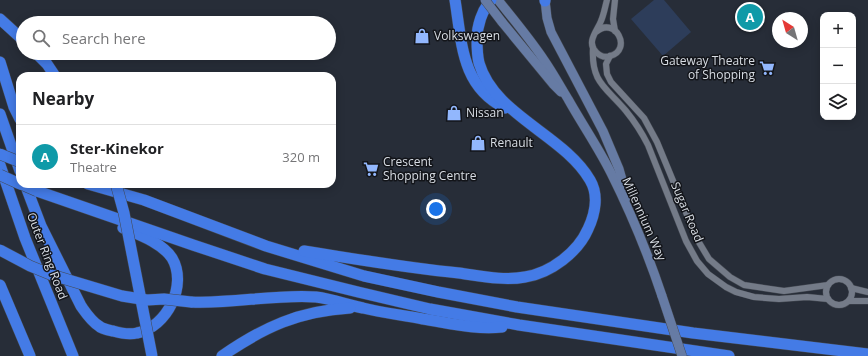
<!DOCTYPE html>
<html lang="en">
<head>
<meta charset="utf-8">
<style>
  body { margin:0; font-family:"Open Sans",sans-serif; background:#f2f2f2; color:#202124 }
  .controls { position:absolute; right:12px; top:12px; display:grid; overflow:hidden; border-radius:8px; box-shadow:0 2px 10px #0003 }
  .controls button { width:36px; height:36px; display:grid; place-items:center; padding:0; border:0; border-bottom:1px solid #e0e0e0; background:#fff; color:#202124; font:20px sans-serif }
  .compass { position:absolute; left:772px; top:12px; width:36px; height:36px; border-radius:50%; background:#fff; box-shadow:0 2px 10px #0003; rotate:323deg }
  .you { position:absolute; left:436px; top:209px; width:14px; height:14px; margin:-10px; border:3px solid #fff; border-radius:50%; background:#1a73e8; box-shadow:0 0 0 6px #1a73e833 }
  .badge { display:grid; place-items:center; width:26px; height:26px; border-radius:50%; background:#ea580c; color:#fff; font-size:13px; font-weight:700 }
  .pin { position:absolute; translate:-50% -50%; border:2px solid #fff; box-shadow:0 1px 4px #0006 }
  .list { margin:0; padding:0; list-style:none }
  h2 { display:flex; justify-content:space-between; align-items:center; height:52px; margin:0; padding:0 16px; font-size:17px }
  h2 small { font-size:13px; font-weight:400; color:#757577 }
  .list li { display:grid; grid-template-columns:26px 1fr auto; gap:12px; align-items:center; box-sizing:border-box; height:64px; padding:0 16px; border-top:1px solid #e0e0e0 }
  .list b { display:block; font-size:15px; white-space:nowrap }
  .list p { margin:0; font-size:13px; white-space:nowrap; color:#757577 }
  .list em { font-size:13px; font-style:normal; color:#757577 }
  .icon { flex:none; width:22px; height:22px; fill:none; stroke:currentColor; stroke-width:2; stroke-linecap:round; stroke-linejoin:round }
  .map { position:relative; flex:none; width:868px; height:356px; overflow:hidden }
  .search { position:absolute; background:#fff; box-shadow:0 2px 10px #0003; left:16px; top:16px; width:320px; height:44px; display:flex; align-items:center; gap:10px; box-sizing:border-box; padding:0 14px; border-radius:22px; color:#757577; font-size:15px }
  .panel { position:absolute; background:#fff; box-shadow:0 2px 10px #0003; left:16px; top:72px; width:320px; height:116px; border-radius:12px }
  .map>svg:first-child { display:block }
  .green { fill:#2d3d5a }
  .lines { fill:none; stroke-linecap:round; stroke-linejoin:round }
  .street-casing { stroke:#444952; stroke-width:7 }
  .secondary-casing { stroke:#444952; stroke-width:10 }
  .highway-casing { stroke:#444952; stroke-width:12 }
  .street { stroke:#747b88; stroke-width:6 }
  .secondary { stroke:#667ba4; stroke-width:9 }
  .highway { stroke:#447be6; stroke-width:11 }
  .secondary-bridge-casing { stroke:#444952; stroke-width:10; stroke-linecap:butt }
  .highway-bridge-casing { stroke:#444952; stroke-width:12; stroke-linecap:butt }
  .secondary-bridge { stroke:#667ba4; stroke-width:9 }
  .highway-bridge { stroke:#447be6; stroke-width:11 }
  .labels { text-anchor:middle; stroke-width:3; stroke-linejoin:round; paint-order:stroke }
  .poi-label { font-size:12px; fill:#d8dde4; stroke:#13151a; text-anchor:start }
  .street-label { font-size:12px; fill:#d8dde4; stroke:#13151a }
</style>
</head>
<body>
<div class="map">
<svg width="868" height="356" viewBox="0 0 868 356">
  <rect width="100%" height="100%" fill="#272d38"/>
  <!-- green -->
  <path class="green" d="M654 0H664L691 32 663 56 631 19Z"/>
  <g class="lines">
    <!-- street casing -->
    <g class="street-casing">
      <g id="street">
        <path d="M615 0 613 19 615 31"/>
        <path d="M596 32C615 15 633 50 610 56 605 58 600 56 596 52 586 42 597 31 601 21 604 14 605 7 607 0"/>
        <path d="M593 48C591 83 606 87 626 111 635 122 642 133 648 145L686 241 697 261 708 274 726 287 736 292 754 297 779 299 807 297 828 299"/>
        <path d="M610 56 606 64 607 74 611 82 644 118 657 142 697 239 709 259 730 277 744 285 784 291 828 285"/>
        <circle cx="839" cy="292" r="13"/>
        <path d="M851 288 868 292"/>
        <path d="M849 301H868"/>
      </g>
    </g>
    <!-- secondary casing -->
    <g class="secondary-casing">
      <g id="secondary">
        <path d="M498 0C514 20 530 39 544 60 553 73 560 86 568 99 582 124 598 147 611 173 631 213 648 254 662 296"/>
        <path d="M545 0 547 18 551 32 603 131 619 169 627 197"/>
        <path d="M502 22 553 84 561 92"/>
      </g>
    </g>
    <!-- highway casing -->
    <g class="highway-casing">
      <g id="highway">
        <path d="M455 0C462 43 461 86 505 108"/>
        <path d="M545 0V1"/>
        <path d="M0 19 23 40"/>
        <path d="M36 53 47 64 55 76"/>
        <path d="M0 62 14 107 20 119"/>
        <path d="M0 114 20 171"/>
        <path d="M0 165 25 238 73 356"/>
        <path d="M25 184 41 226 81 306C86 313 91 321 99 326 102 329 108 330 113 331 120 333 129 335 137 333 167 327 188 285 172 258 162 243 140 235 123 228"/>
        <path d="M88 184 144 200 266 246 364 276 438 292 517 307 693 333 868 354"/>
        <path d="M37 191 193 245 265 269 358 292 430 309 519 325 729 356"/>
        <path d="M304 251C356 259 407 268 459 273 481 276 504 281 525 277 551 273 578 252 588 229 595 214 599 195 590 180 564 135 494 115 479 63 477 55 477 47 477 39 477 26 482 10 491 0"/>
        <path d="M0 285 30 356"/>
        <path d="M191 302C233 304 274 294 316 297 332 299 348 305 363 308 383 313 403 315 423 319 449 323 476 330 502 327"/>
        <path d="M222 356C264 327 299 311 350 308"/>
      </g>
    </g>
    <!-- street -->
    <use href="#street" class="street"/>
    <!-- secondary -->
    <use href="#secondary" class="secondary"/>
    <!-- highway -->
    <use href="#highway" class="highway"/>
    <!-- secondary-bridge casing -->
    <g class="secondary-bridge-casing">
      <g id="secondary-bridge">
        <path d="M485 0 502 22"/>
        <path d="M662 296 682 356"/>
      </g>
    </g>
    <!-- highway-bridge casing -->
    <g class="highway-bridge-casing">
      <g id="highway-bridge">
        <path d="M0 154 20 162"/>
        <path d="M0 175 20 184"/>
        <path d="M21 184 37 191"/>
        <path d="M116 184 124 213 152 356"/>
        <path d="M0 250 30 266 52 275 122 296 147 300 164 299 191 302"/>
      </g>
    </g>
    <!-- secondary-bridge -->
    <use href="#secondary-bridge" class="secondary-bridge"/>
    <!-- highway-bridge -->
    <use href="#highway-bridge" class="highway-bridge"/>
  </g>
  <!-- icons -->
  <defs>
    <g id="shop-bare" transform="scale(1.2)"><path d="M-5-2.5h2.3a2.7 3.5 0 0 1 5.4 0H5L5.5 6h-11ZM-1.5-2.5h3a1.5 2.3 0 0 0-3 0Z" fill="#92b7fd" stroke="#13151a" stroke-width="2.5" paint-order="stroke"/></g>
    <g id="supermarket-bare" transform="scale(1.2)"><path d="M-6-5.5h2.5l.6 2H6L4.5 2H-2.5L-4.4-4H-6ZM-1.5 3.2a1.3 1.3 0 1 0 .1 0ZM3 3.2a1.3 1.3 0 1 0 .1 0Z" fill="#92b7fd" stroke="#13151a" stroke-width="2.5" paint-order="stroke"/></g>
  </defs>
  <g fill-rule="evenodd">
    <use href="#shop-bare" x="422" y="36"/>
    <use href="#supermarket-bare" x="767" y="68"/>
    <use href="#shop-bare" x="454" y="113"/>
    <use href="#shop-bare" x="478" y="143"/>
    <use href="#supermarket-bare" x="371" y="169"/>
  </g>
  <g class="labels">
    <!-- poi labels -->
    <g class="poi-label">
      <text x="434" y="40">Volkswagen</text>
      <text x="755" y="65" text-anchor="end">Gateway Theatre<tspan x="755" dy="14">of Shopping</tspan></text>
      <text x="466" y="117">Nissan</text>
      <text x="490" y="147">Renault</text>
      <text x="383" y="166">Crescent<tspan x="383" dy="14">Shopping Centre</tspan></text>
    </g>
    <!-- street labels -->
    <g class="street-label">
      <text transform="translate(687 212) rotate(67)" y="4">Sugar Road</text>
      <text transform="translate(644 219) rotate(66)" y="4">Millennium Way</text>
      <text transform="translate(47 256) rotate(69)" y="4">Outer Ring Road</text>
    </g>
  </g>
</svg>
<div class="controls">
<button>+</button>
<button>−</button>
<button><svg class="icon" aria-label="layers" viewBox="0 0 24 24"><path d="M12 4l9 5-9 5-9-5zM3 14l9 5 9-5"/></svg></button>
</div>
<svg class="compass" viewBox="-18 -18 36 36"><path d="M0-13l5 13h-10z" fill="#e53935"/><path d="M0 13l5-13h-10z" fill="#757577"/></svg>
<div class="you"></div>
<div class="pin badge" style="left:750px;top:17px;background:#0f9aa8">A</div>
<div class="search"><svg class="icon" aria-label="search" viewBox="0 0 24 24"><circle cx="10" cy="10" r="6"/><path d="M15 15l6 6"/></svg>Search here</div>
<section class="panel">
<h2>Nearby<small></small></h2>
<ul class="list">
<li><span class="badge" style="background:#0f9aa8">A</span><div><b>Ster-Kinekor</b><p>Theatre</p></div><em>320 m</em></li>
</ul>
</section>
</div>
</body>
</html>
